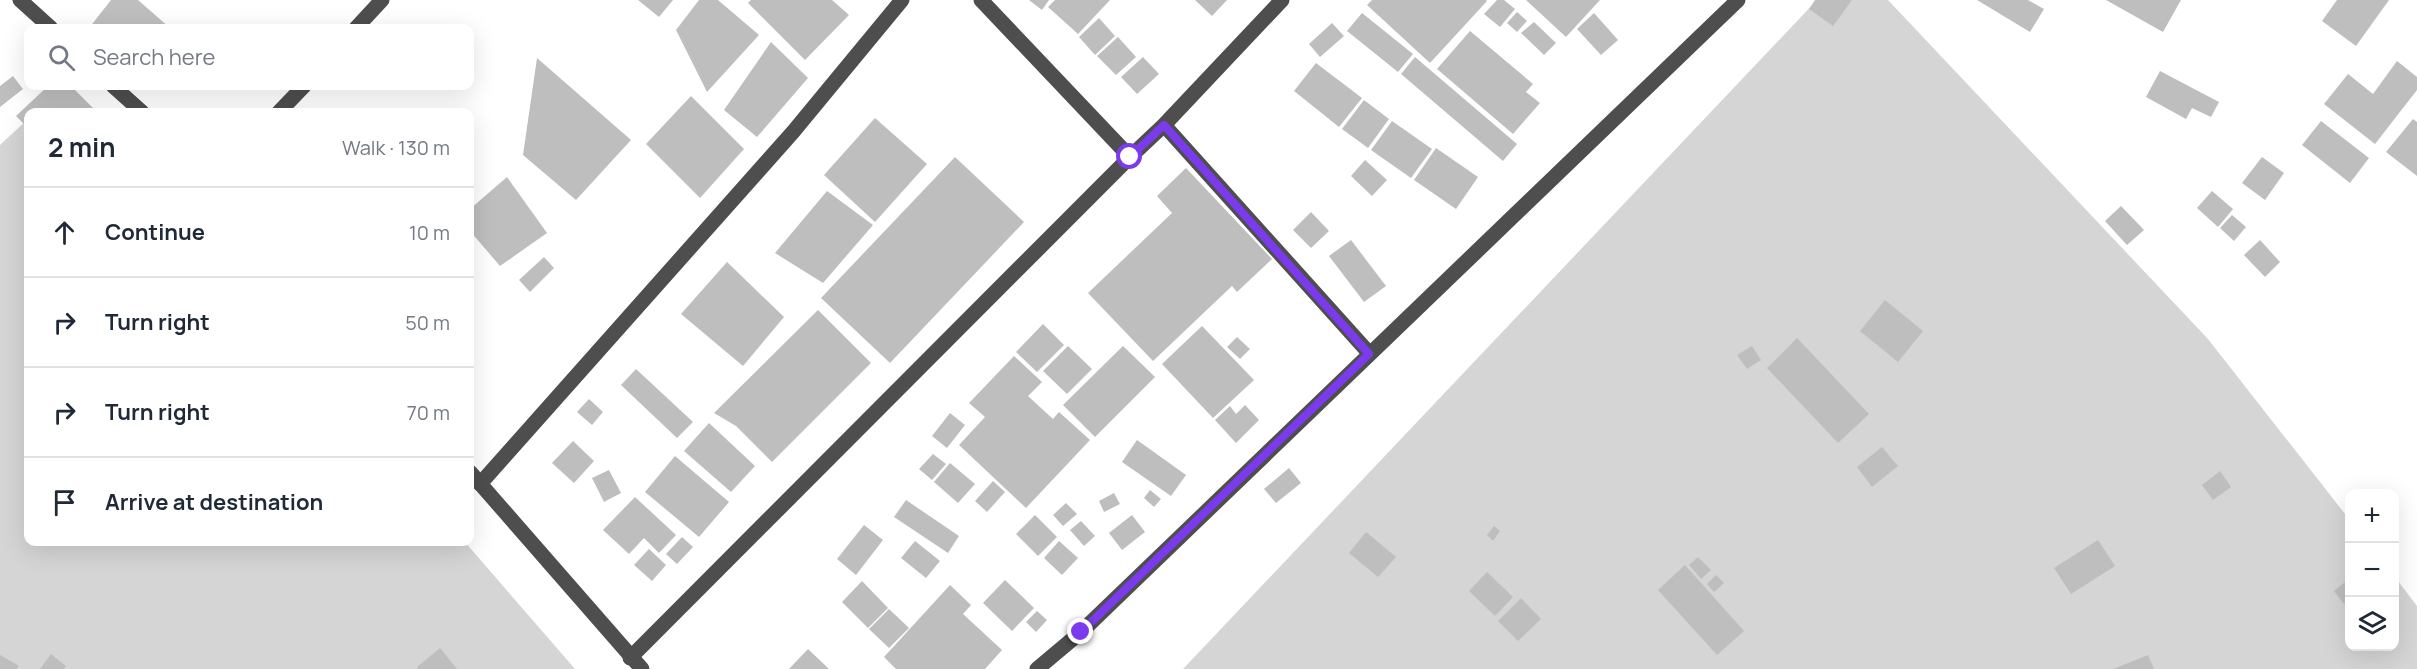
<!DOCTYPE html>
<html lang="en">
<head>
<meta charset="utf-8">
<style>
  body { margin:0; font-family:Manrope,sans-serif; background:#f6f6f7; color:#1f2937 }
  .controls { position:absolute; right:18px; bottom:18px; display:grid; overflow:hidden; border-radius:12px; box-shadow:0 6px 24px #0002 }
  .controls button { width:54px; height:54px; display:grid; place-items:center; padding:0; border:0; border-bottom:2px solid #e0e1e3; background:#fff; color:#1f2937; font:30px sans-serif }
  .stop { position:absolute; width:18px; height:18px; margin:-14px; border:4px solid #7c3aed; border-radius:50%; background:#fff }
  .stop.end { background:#7c3aed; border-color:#fff; box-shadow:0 2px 6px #0008 }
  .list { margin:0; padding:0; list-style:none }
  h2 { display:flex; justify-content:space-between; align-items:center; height:78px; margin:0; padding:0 24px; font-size:26px }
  h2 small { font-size:20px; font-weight:400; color:#747a83 }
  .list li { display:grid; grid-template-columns:39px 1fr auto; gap:18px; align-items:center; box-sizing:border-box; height:90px; padding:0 24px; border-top:2px solid #e0e1e3 }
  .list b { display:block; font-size:22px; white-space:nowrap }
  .list em { font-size:20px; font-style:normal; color:#747a83 }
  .icon { flex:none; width:33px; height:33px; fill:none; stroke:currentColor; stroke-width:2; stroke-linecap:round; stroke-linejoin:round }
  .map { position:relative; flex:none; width:2417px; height:669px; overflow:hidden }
  .search { position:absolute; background:#fff; box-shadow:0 6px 24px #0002; left:24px; top:24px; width:450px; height:66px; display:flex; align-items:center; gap:15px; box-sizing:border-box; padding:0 21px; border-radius:12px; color:#747a83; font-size:22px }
  .panel { position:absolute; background:#fff; box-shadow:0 6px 24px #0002; left:24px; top:108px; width:450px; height:438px; border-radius:12px }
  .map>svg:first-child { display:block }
  .green { fill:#d5d5d5 }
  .building { fill:#bebebe }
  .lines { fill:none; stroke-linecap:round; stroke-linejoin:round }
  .minor { stroke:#4e4e4e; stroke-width:15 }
  .route { stroke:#7c3aed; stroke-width:8 }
</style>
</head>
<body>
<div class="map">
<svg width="2417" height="669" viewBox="0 0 2417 669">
  <rect width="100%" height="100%" fill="#fff"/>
  <!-- green -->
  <g class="green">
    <path d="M1817 0H1888L2208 339 2349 519 2350 646H2394L2395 577 2417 606V669H1183Z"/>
    <path d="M28 119V542H465L575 669H0V145Z"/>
  </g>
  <!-- building -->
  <g class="building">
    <path d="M111 0H138L170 28H89Z"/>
    <path d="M638 0H673L659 17Z"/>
    <path d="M699 0H718L759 35 707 92 676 30Z"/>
    <path d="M751 0H832L849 15 805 60 748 3Z"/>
    <path d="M1029 0H1049L1042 10Z"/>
    <path d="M1055 0H1110L1078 34 1048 7Z"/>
    <path d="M1195 0H1227L1212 16Z"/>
    <path d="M1372 0H1486L1487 1 1430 63 1367 5Z"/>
    <path d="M1497 0H1504L1515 9 1500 27 1484 14Z"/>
    <path d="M1526 0H1600L1566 37Z"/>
    <path d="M1815 0H1852L1833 26 1809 9Z"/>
    <path d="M1977 0H2028L2044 9 2030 32Z"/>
    <path d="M2106 0H2181L2163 32Z"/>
    <path d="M2337 0H2389L2356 46 2322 21Z"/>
    <path d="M1517 12 1527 21 1517 32 1507 23Z"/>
    <path d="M1362 13 1413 54 1398 72 1347 31Z"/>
    <path d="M1594 13 1618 40 1601 55 1577 29Z"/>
    <path d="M1099 18 1115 36 1095 55 1079 37Z"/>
    <path d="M1534 22 1556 43 1544 55 1521 33Z"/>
    <path d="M1332 23 1344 36 1320 57 1309 44Z"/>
    <path d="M1470 31 1533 84 1526 92 1540 103 1513 134 1437 69Z"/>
    <path d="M1118 37 1136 57 1116 75 1097 56Z"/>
    <path d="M771 42 808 78 757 137 724 110Z"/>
    <path d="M1143 57 1159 74 1137 94 1121 77Z"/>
    <path d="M1415 57 1517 144 1503 161 1401 74Z"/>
    <path d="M537 58 631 140 576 200 523 155Z"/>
    <path d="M2397 61 2417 77V90L2375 144 2324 104 2348 74 2373 94Z"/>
    <path d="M1316 63 1362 98 1339 127 1294 91Z"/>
    <path d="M2160 71 2219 102 2211 117 2192 108 2186 119 2146 97Z"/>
    <path d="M13 76 23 89 0 107V86Z"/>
    <path d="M48 86H71L97 112H28V128L16 116Z"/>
    <path d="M691 96 744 149 700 198 646 144Z"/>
    <path d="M1364 100 1389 119 1368 148 1342 129Z"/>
    <path d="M875 118 927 164 875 222 824 175Z"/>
    <path d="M2413 119 2417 122V176L2386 152Z"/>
    <path d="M1392 121 1432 149 1411 178 1371 150Z"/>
    <path d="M2321 121 2369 158 2350 183 2302 145Z"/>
    <path d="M1436 148 1478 177 1456 209 1414 180Z"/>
    <path d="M955 157 1024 222 890 363 821 298Z"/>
    <path d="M2262 157 2284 173 2265 200 2242 183Z"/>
    <path d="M1365 160 1387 180 1372 196 1351 176Z"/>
    <path d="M1186 168 1272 259 1237 292 1232 286 1153 361 1088 293 1172 213 1157 196Z"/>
    <path d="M507 177 547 233 500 266 470 231V209Z"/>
    <path d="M827 191 873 225 823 283 775 253Z"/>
    <path d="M2212 191 2233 209 2218 227 2197 208Z"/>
    <path d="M2121 206 2144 230 2127 245 2105 221Z"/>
    <path d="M1311 212 1329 231 1311 248 1293 230Z"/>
    <path d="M2232 215 2246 227 2234 241 2220 228Z"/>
    <path d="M1351 240 1386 286 1364 302 1329 256Z"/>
    <path d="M2260 240 2280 262 2265 277 2244 255Z"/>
    <path d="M544 257 554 268 530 292 519 280Z"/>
    <path d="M727 262 784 317 743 366 681 314Z"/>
    <path d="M1885 300 1923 331 1898 362 1860 331Z"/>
    <path d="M818 310 871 363 772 462 736 426 714 413Z"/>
    <path d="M1043 324 1064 345 1037 372 1016 352Z"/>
    <path d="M1202 326 1254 380 1213 418 1162 364Z"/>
    <path d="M1237 337 1250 349 1240 359 1227 347Z"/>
    <path d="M1797 338 1869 414 1838 443 1767 368Z"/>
    <path d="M1068 346 1092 369 1067 394 1043 371Z"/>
    <path d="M1123 346 1155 377 1095 437 1063 405Z"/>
    <path d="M1752 346 1761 360 1747 369 1737 355Z"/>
    <path d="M1014 356 1042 382 1028 396 1053 419 1059 412 1090 440 1026 508 959 445 985 417 969 403Z"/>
    <path d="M636 369 693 422 677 438 621 385Z"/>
    <path d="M589 399 603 412 592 425 577 412Z"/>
    <path d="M1245 405 1259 420 1236 443 1215 420 1230 406 1236 414Z"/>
    <path d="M950 413 965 425 947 448 932 436Z"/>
    <path d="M709 423 755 466 731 492 684 451Z"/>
    <path d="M1137 440 1186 475 1171 496 1122 462Z"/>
    <path d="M573 441 594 461 574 483 552 463Z"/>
    <path d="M1882 447 1898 466 1872 487 1857 467Z"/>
    <path d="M933 454 946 464 932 480 919 469Z"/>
    <path d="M675 456 729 502 699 537 645 492Z"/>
    <path d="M950 463 975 484 958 503 934 482Z"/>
    <path d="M1289 468 1301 483 1276 503 1264 489Z"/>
    <path d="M609 470 621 493 604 502 592 478Z"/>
    <path d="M2220 471 2231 487 2213 500 2202 485Z"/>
    <path d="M993 481 1005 492 987 512 975 501Z"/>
    <path d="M1150 490 1161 499 1154 507 1144 498Z"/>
    <path d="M1114 493 1120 504 1104 512 1099 501Z"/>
    <path d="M635 497 676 535 659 553 644 538 629 554 603 530Z"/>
    <path d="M906 500 959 536 948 553 894 517Z"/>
    <path d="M1066 503 1077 514 1063 526 1053 515Z"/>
    <path d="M1035 515 1057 537 1038 556 1016 534Z"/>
    <path d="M1132 515 1145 532 1122 550 1109 533Z"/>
    <path d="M1081 521 1095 536 1084 546 1070 530Z"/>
    <path d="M864 525 883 540 856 575 837 559Z"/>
    <path d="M1494 526 1500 531 1493 541 1487 535Z"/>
    <path d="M1366 532 1396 557 1378 577 1349 553Z"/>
    <path d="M682 537 693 547 677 564 666 554Z"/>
    <path d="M2098 540 2115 566 2071 594 2054 568Z"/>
    <path d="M915 541 940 561 926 578 901 558Z"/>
    <path d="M1059 541 1078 558 1062 575 1044 558Z"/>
    <path d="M649 549 666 565 652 581 634 565Z"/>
    <path d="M1698 557 1711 570 1701 579 1689 565Z"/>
    <path d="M1685 565 1744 631 1717 655 1658 590Z"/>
    <path d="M1487 572 1513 597 1495 616 1469 591Z"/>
    <path d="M1716 575 1724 583 1714 592 1707 584Z"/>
    <path d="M2350 578V599L2344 604 2334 591Z"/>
    <path d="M1005 580 1034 608 1012 631 983 603Z"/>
    <path d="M862 581 888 608 868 628 842 602Z"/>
    <path d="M950 585 971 605 963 614 1002 650 985 669H896L884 657Z"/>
    <path d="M1521 598 1541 619 1518 641 1498 621Z"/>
    <path d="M889 609 909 628 889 648 869 629Z"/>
    <path d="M1037 611 1047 620 1036 632 1026 622Z"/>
    <path d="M440 648 457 669H418L417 667Z"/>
    <path d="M808 649 829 669H789Z"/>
    <path d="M51 654 66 666 64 669H40Z"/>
    <path d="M0 655 19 666 17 669H0Z"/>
    <path d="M2148 655 2154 669H2113Z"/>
  </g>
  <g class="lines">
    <!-- minor -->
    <g class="minor">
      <path d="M20 0 51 28"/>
      <path d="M981 0 1130 157"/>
      <path d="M356 28 382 0"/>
      <path d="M113 86 142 112"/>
      <path d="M279 112 304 86"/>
      <path d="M1164 125 1369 353"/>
      <path d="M470 472 642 669"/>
      <path d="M480 484 793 132 902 0"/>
      <path d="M630 658 1130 157 1164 125 1282 0"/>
      <path d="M1037 669 1081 632 1738 0"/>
    </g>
  </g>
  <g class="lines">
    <!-- route -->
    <path class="route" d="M1081 632 1369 354 1164 125 1130 157"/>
  </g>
</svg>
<div class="controls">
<button>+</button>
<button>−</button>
<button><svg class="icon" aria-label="layers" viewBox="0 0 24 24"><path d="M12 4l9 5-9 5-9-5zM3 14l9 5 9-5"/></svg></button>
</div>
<div class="stop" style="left:1130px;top:157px"></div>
<div class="stop end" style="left:1081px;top:632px"></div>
<div class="search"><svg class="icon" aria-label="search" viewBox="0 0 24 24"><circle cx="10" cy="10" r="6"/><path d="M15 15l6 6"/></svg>Search here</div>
<section class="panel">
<h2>2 min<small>Walk · 130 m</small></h2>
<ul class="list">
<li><svg class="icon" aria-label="ahead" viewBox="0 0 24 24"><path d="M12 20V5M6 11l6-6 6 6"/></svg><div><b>Continue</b></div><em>10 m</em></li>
<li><svg class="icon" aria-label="right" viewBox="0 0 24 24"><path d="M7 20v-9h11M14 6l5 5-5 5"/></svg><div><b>Turn right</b></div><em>50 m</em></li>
<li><svg class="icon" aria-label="right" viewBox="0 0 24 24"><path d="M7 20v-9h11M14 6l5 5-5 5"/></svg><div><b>Turn right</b></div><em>70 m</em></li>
<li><svg class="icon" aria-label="arrive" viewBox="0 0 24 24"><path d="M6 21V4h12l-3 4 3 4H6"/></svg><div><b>Arrive at destination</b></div></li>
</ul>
</section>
</div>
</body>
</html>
